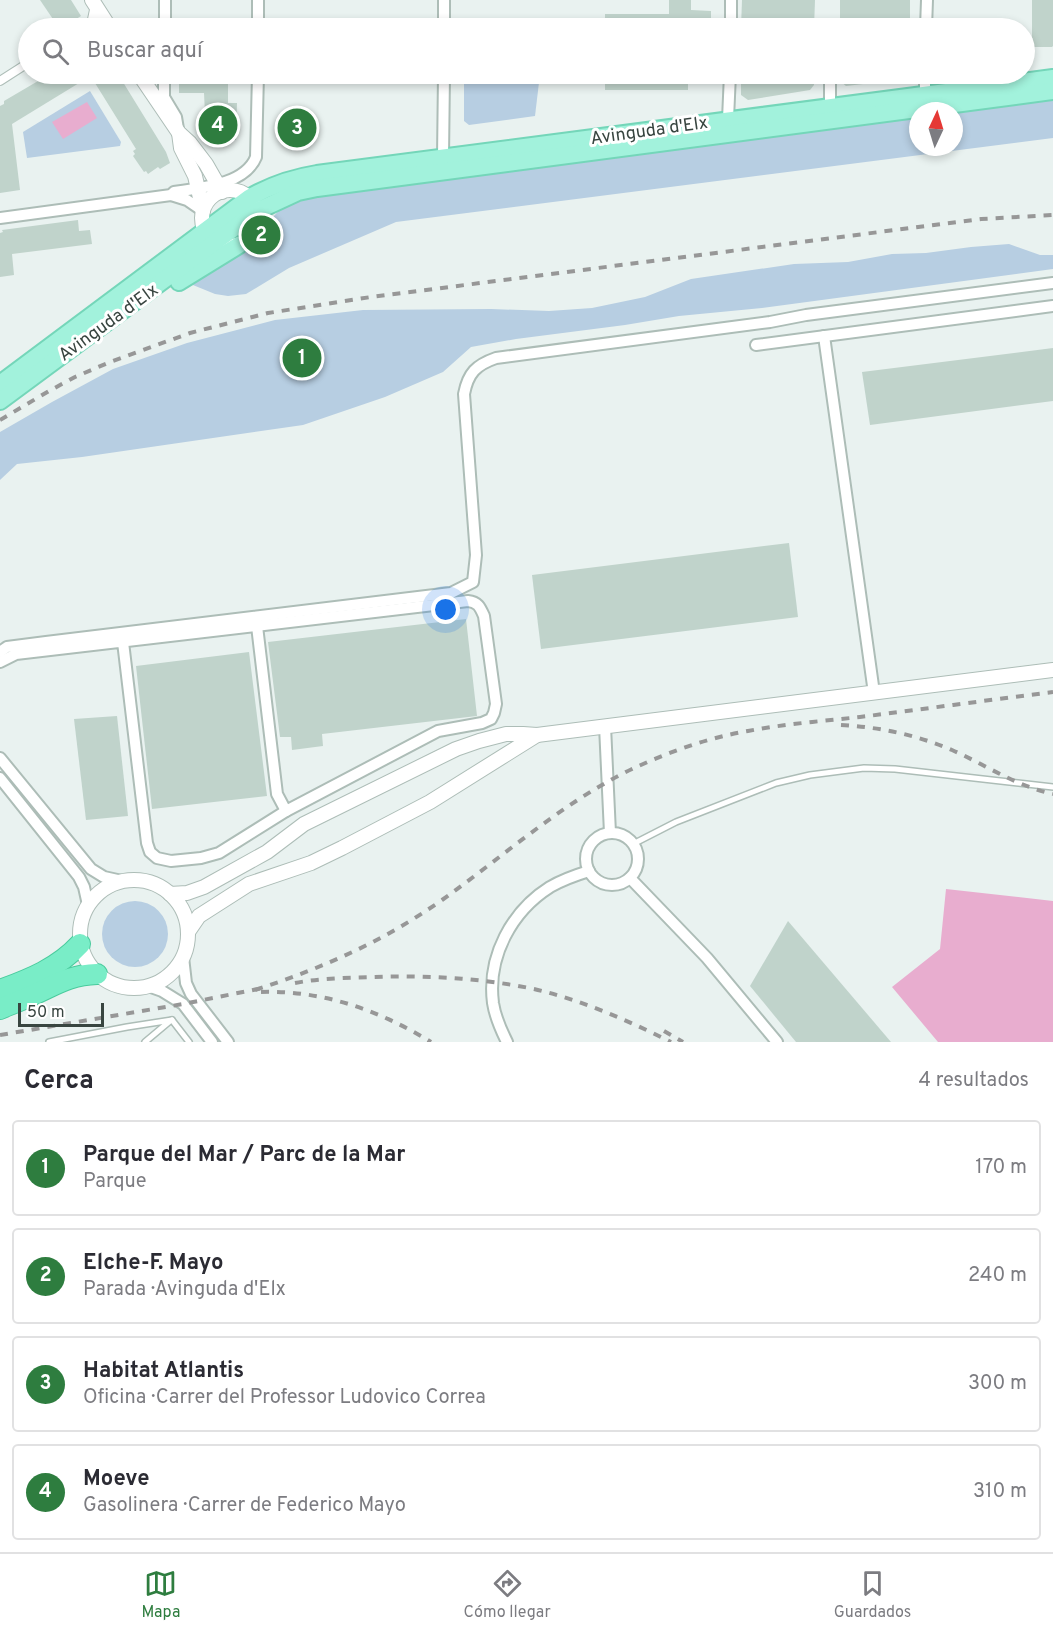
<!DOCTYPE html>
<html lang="es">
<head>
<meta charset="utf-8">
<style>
  body { margin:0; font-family:Overpass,sans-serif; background:#f2f2f3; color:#2b2b33 }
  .compass { position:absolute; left:909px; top:102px; width:54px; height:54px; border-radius:50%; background:#fff; box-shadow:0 3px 9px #0003; rotate:4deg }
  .scale { position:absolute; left:18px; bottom:15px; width:86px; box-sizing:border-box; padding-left:6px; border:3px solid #384540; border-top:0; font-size:16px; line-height:21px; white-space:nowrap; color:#384540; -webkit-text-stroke:4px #fff; paint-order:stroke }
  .you { position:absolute; left:446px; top:610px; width:21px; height:21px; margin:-15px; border:4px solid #fff; border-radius:50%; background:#1a73e8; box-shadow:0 0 0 9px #1a73e833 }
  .badge { display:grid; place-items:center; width:39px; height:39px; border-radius:50%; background:#2e7d3f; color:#fff; font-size:20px; font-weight:700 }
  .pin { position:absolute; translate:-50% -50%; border:3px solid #fff; box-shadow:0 2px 6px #0006 }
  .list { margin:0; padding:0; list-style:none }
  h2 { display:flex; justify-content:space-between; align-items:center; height:78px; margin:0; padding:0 24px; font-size:26px }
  h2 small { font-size:20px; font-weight:400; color:#7c7c81 }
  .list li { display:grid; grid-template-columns:39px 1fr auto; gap:18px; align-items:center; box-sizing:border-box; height:96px; margin:0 12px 12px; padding:0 12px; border:2px solid #e1e1e2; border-radius:6px }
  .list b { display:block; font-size:22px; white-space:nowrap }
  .list p { margin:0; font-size:20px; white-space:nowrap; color:#7c7c81 }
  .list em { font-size:20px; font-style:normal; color:#7c7c81 }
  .icon { flex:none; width:33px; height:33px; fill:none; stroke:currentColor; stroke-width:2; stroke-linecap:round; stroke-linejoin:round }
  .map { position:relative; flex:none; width:1053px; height:1042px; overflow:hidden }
  .search { position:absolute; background:#fff; box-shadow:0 3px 9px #0003; left:18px; right:18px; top:18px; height:66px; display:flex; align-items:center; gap:15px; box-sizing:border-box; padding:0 21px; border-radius:33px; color:#7c7c81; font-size:22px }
  .sheet { height:510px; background:#fff }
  nav { display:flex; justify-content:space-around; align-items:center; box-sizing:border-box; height:84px; border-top:2px solid #e1e1e2; background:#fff; font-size:16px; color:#7c7c81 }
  nav a { display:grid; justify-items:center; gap:3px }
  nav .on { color:#2e7d3f }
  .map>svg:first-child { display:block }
  .green { fill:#b7cee2 }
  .water { fill:#e8adcf }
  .building { fill:#c0d3cb }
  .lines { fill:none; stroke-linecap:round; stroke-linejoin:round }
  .service-casing { stroke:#adbdb7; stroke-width:8 }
  .pedestrian-casing { stroke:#adbdb7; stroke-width:10 }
  .minor-casing { stroke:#adbdb7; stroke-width:14 }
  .tertiary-casing { stroke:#adbdb7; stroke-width:16 }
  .primary-casing { stroke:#74d6b9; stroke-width:20 }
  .motorway-casing { stroke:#4acb9d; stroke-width:22 }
  .service { stroke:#fff; stroke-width:5 }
  .pedestrian { stroke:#fff; stroke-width:8 }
  .minor { stroke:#fff; stroke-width:10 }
  .tertiary { stroke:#fff; stroke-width:14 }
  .primary { stroke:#a2f2dc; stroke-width:16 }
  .motorway { stroke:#79edc7; stroke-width:20 }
  .rail { stroke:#979797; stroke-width:4; stroke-dasharray:8 8; stroke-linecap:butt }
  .labels { text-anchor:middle; stroke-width:6; stroke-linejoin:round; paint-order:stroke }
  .street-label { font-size:18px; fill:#384540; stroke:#fff }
</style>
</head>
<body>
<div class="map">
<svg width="1053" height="1042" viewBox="0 0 1053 1042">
  <rect width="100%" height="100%" fill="#e9f2f0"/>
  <!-- green -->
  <g class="green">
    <path d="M464 74H540L535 116 469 125 464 121Z"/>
    <path d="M90 91 121 142 120 146 27 158 23 132Z"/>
    <path d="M1053 97V138L396 222 289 268 246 294 228 296 215 294 188 283 243 251 257 241 267 224 281 208 304 197 918 115V147H954V111Z"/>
    <path d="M1009 244 1040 255H1053V269L762 308 679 316 625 325 516 339 471 347 443 372 385 397 303 425 82 457 17 464 0 480V432L52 402 113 369 187 343 275 320 363 310 491 309 549 311 592 308 645 297 691 279 794 264 848 262 892 254 926 253 971 247Z"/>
    <circle cx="135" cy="934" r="33"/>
  </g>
  <!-- water -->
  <g class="water">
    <path d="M87 102 97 118 63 139 52 122Z"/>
    <path d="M946 889 1053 901V1042H938L892 987 940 949Z"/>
  </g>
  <!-- building -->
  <g class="building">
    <path d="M40 0H71L81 16 62 28H59Z"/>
    <path d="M669 0H691V10L711 11V28H605V14H669Z"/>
    <path d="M742 0H815L814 28H741Z"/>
    <rect x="840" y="0" width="70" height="28"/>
    <path d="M1032 0H1053V46L1052 47H1033V41H1032Z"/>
    <path d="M50 74H118L166 152 170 163 160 169 158 167 148 174 146 171 144 172 133 156 135 154 133 151 136 149 95 83 84 80 12 124 20 190 0 193V106L4 104V101Z"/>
    <rect x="605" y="74" width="83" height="16"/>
    <path d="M741 74H814V85L810 90 748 100 741 95Z"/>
    <path d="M840 74H859V76L879 75 880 82 846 86 840 81Z"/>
    <path d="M179 78H189V80H228V103H237L236 140H212L206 135 204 93H179Z"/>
    <path d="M78 220 79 231 90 230 92 244 12 254 14 275 0 277V233L3 232 2 230Z"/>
    <path d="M1053 348V401L870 425 862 372Z"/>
    <path d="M789 543 798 617 541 649 532 575Z"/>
    <path d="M466 619 477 716 322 734 323 746 292 750 291 737H280L268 642Z"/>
    <path d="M249 652 267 796 152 809 136 666Z"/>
    <path d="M117 716 128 816 86 820 74 719Z"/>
    <path d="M788 921 891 1042H796L750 986Z"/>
  </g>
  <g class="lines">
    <!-- service casing -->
    <g class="service-casing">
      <g id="service">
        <path d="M633 844 676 822 776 783 810 775 864 768 895 769 1053 787"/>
        <path d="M172 1020 189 1042"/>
        <path d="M49 1042 127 1027 172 1020"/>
        <path d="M145 1042 170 1021"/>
      </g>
    </g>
    <!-- pedestrian casing -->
    <g class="pedestrian-casing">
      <g id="pedestrian">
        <path d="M84 28 91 24 95 5"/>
        <path d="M0 81 28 63"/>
      </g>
    </g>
    <!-- minor casing -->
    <g class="minor-casing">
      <g id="minor">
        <path d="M165 28V0"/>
        <path d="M258 28V0"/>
        <path d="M444 28V0"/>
        <path d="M731 28V0"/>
        <path d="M926 28 927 0"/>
        <path d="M164 74V97L176 117 178 129"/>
        <path d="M925 74V94"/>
        <path d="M830 106V74"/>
        <path d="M728 119 730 74"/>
        <path d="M443 157 444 74"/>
        <path d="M171 195 187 200 203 211"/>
        <path d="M0 218 171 195 174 192C200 188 245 185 256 157L258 74"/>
        <path d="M824 336 874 693"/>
        <path d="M756 345 1053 306"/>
        <path d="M257 626 277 794 286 811"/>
        <path d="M0 652 7 647 46 642 451 593 473 582 476 555 464 394C468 373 476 365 496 358L770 322 806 315 1053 283"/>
        <path d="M0 662 16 654 468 601C478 602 480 607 484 616L496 704 494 713 491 719 482 723 438 731 286 811 219 853 201 858 171 861 157 858 150 852 147 843 123 642"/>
        <path d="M605 726 610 833"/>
        <path d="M0 758 91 869 104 877 122 881"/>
        <path d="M0 778 79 877 84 887 88 905"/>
        <circle cx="612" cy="859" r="26"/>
        <path d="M630 878 707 958 777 1042"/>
        <path d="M183 957 186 983 191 994 228 1042"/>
        <path d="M148 986 162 991 183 1004 212 1042"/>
        <path d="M507 1042C501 1030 495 1016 493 1003 487 956 512 911 550 887 562 880 576 875 589 871"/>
      </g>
    </g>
    <!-- tertiary casing -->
    <g class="tertiary-casing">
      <g id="tertiary">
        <path d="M92 0 110 28"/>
        <path d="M139 74 179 133 190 143 206 164 222 192"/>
        <path d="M179 133 181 148 195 176 203 211"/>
        <circle cx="230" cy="218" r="28"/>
        <circle cx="134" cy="934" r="54"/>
        <path d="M170 894 187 893 204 887 267 852 304 824 456 749 479 741 506 734H523L537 735 1053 670"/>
        <path d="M188 932 199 916 249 884 311 863 342 848 430 802 537 735"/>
      </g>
    </g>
    <!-- primary casing -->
    <g class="primary-casing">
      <g id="primary">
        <path d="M179 282 239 245"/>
        <path d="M0 384 249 198C271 185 292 178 317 174L1053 78"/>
        <path d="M0 401 257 211 298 192 317 188 1053 91"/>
      </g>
    </g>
    <!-- motorway casing -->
    <g class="motorway-casing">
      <g id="motorway">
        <path d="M0 990C30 979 58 968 80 944"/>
        <path d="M0 1009C9 1005 18 1002 26 998 53 987 67 975 97 974"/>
      </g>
    </g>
    <!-- service -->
    <use href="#service" class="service"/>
    <!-- pedestrian -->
    <use href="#pedestrian" class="pedestrian"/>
    <!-- minor -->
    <use href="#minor" class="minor"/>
    <!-- tertiary -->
    <use href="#tertiary" class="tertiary"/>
    <!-- primary -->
    <use href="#primary" class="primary"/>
    <!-- motorway -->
    <use href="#motorway" class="motorway"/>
    <!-- rail -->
    <g class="rail">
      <path d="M0 420 49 391 75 377 110 362 190 333 268 313 371 297 981 219 1053 215"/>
      <path d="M841 725C879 727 917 735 952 750 986 765 1016 786 1053 794"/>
      <path d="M295 983C321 978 347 978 373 977 427 975 481 978 534 989 581 1000 627 1020 671 1042"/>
      <path d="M255 990C325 967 382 942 442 900 504 856 563 802 632 769 669 752 707 738 748 731 784 724 823 721 860 717 924 709 989 700 1053 692"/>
      <path d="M261 992C322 990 379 1010 431 1042"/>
      <path d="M664 1031 683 1042"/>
      <path d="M0 1035 183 1004 263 988"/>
    </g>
  </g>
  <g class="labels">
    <!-- street labels -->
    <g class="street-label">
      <text transform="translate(649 130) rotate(-8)" y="6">Avinguda d'Elx</text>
      <text transform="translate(108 322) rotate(-36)" y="6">Avinguda d'Elx</text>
    </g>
  </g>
</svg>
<svg class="compass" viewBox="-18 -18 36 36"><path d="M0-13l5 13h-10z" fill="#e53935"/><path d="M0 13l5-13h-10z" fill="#7c7c81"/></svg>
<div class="scale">50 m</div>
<div class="you"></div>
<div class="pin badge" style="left:302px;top:358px">1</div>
<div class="pin badge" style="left:261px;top:235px">2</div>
<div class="pin badge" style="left:297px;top:128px">3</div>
<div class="pin badge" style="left:218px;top:125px">4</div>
<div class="search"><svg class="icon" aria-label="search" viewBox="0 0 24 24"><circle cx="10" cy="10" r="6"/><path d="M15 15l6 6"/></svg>Buscar aquí</div>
</div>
<section class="sheet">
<h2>Cerca<small>4 resultados</small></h2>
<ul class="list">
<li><span class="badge">1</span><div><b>Parque del Mar / Parc de la Mar</b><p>Parque</p></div><em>170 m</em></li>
<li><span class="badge">2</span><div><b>Elche-F. Mayo</b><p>Parada · Avinguda d'Elx</p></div><em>240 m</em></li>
<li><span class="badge">3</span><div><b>Habitat Atlantis</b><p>Oficina · Carrer del Professor Ludovico Correa</p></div><em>300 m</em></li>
<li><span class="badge">4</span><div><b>Moeve</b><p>Gasolinera · Carrer de Federico Mayo</p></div><em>310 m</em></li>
</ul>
</section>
<nav>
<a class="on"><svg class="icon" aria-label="map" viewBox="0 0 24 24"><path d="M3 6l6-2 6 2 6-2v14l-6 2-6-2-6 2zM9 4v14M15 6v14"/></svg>Mapa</a>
<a><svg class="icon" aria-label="directions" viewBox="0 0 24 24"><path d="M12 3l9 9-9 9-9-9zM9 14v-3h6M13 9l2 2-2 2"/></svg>Cómo llegar</a>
<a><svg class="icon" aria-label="saved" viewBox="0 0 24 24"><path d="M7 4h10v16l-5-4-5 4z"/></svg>Guardados</a>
</nav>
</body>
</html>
